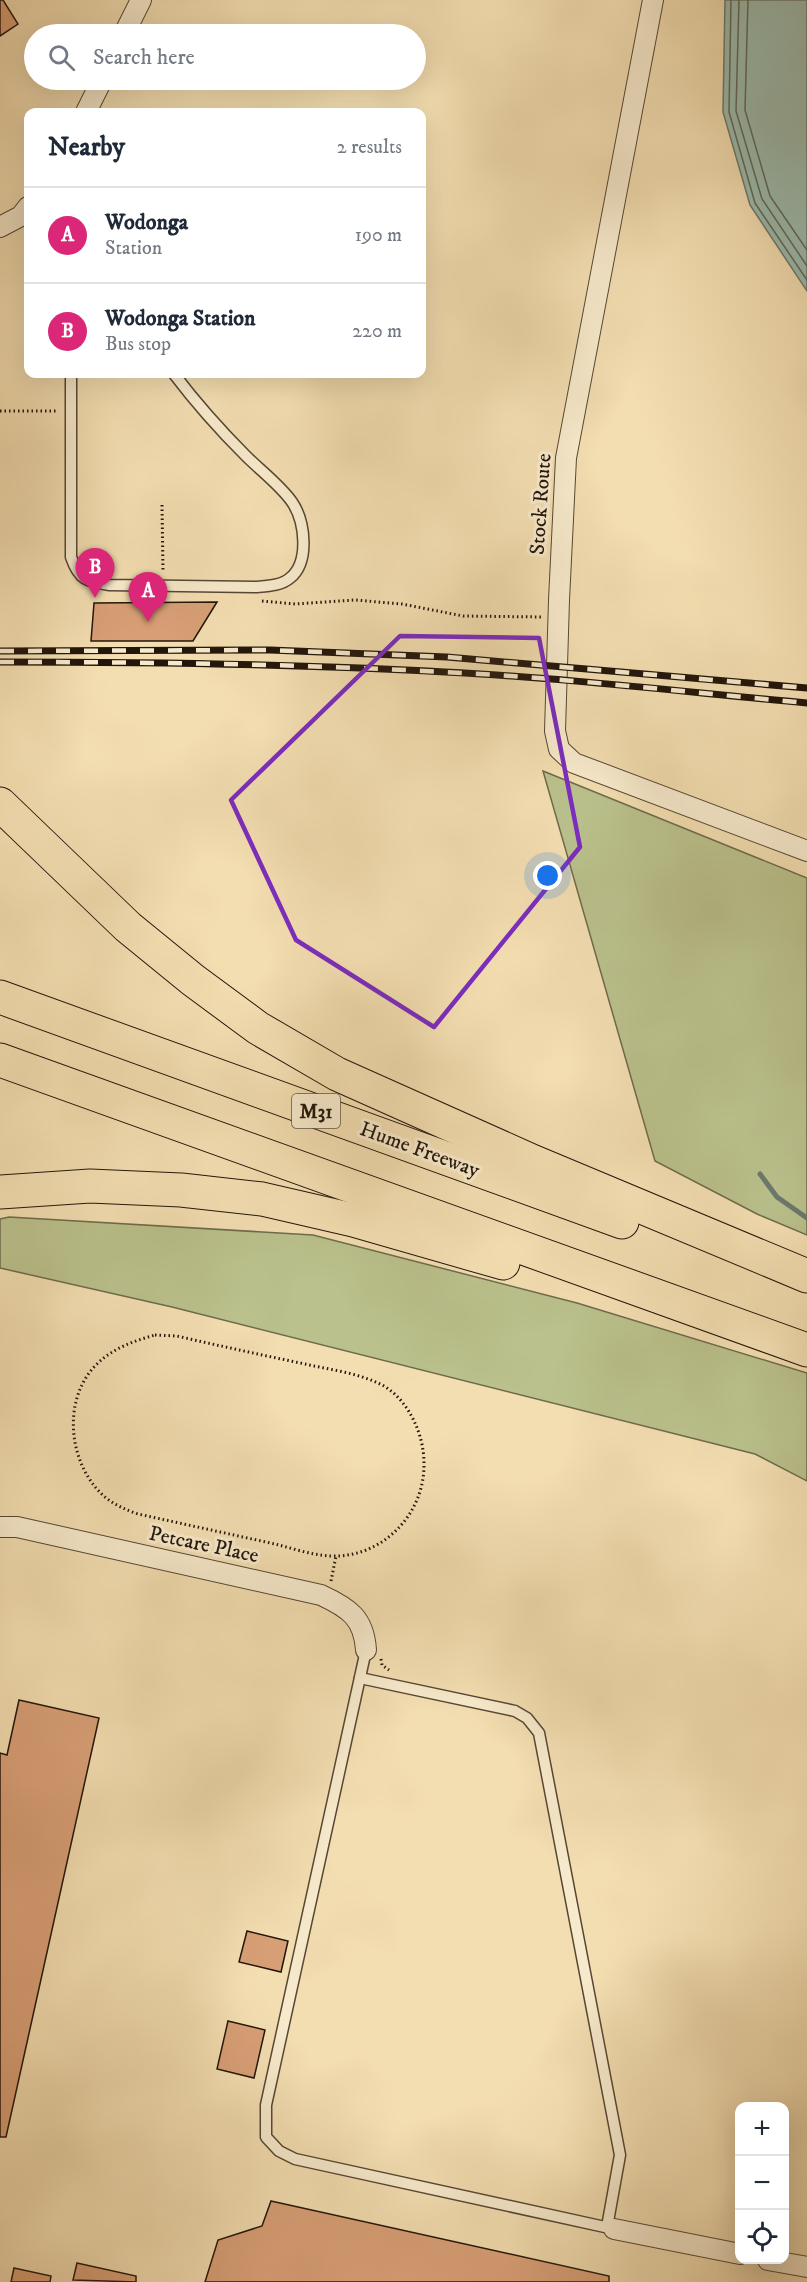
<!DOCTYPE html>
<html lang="en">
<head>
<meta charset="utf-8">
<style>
  body { margin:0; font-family:"IM FELL DW Pica",serif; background:#f6f6f7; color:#1f2937 }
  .controls { position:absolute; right:18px; bottom:18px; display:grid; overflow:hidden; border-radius:12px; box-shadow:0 6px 24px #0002 }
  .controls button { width:54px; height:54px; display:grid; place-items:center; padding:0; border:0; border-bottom:2px solid #e0e1e3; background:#fff; color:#1f2937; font:30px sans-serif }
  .you { position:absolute; left:548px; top:876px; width:21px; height:21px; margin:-15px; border:4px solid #fff; border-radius:50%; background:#1a73e8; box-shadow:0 0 0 9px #1a73e833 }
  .badge { display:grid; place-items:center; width:39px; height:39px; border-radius:50%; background:#db2777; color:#fff; font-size:20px; font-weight:700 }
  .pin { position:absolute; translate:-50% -50px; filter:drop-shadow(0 2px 3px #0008) }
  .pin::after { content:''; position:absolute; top:32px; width:21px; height:18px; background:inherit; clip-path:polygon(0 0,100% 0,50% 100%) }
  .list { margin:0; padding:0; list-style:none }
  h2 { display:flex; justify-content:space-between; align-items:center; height:78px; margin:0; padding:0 24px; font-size:26px }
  h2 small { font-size:20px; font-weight:400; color:#747a83 }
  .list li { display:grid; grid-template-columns:39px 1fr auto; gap:18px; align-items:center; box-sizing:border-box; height:96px; padding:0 24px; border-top:2px solid #e0e1e3 }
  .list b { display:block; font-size:22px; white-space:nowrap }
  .list p { margin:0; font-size:20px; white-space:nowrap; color:#747a83 }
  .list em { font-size:20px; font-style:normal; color:#747a83 }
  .icon { flex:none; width:33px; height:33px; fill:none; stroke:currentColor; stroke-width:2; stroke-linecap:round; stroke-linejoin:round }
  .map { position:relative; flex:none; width:807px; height:2282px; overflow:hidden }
  .search { position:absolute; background:#fff; box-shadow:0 6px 24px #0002; left:24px; top:24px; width:402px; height:66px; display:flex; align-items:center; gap:15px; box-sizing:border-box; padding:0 21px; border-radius:33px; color:#747a83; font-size:22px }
  .panel { position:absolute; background:#fff; box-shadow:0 6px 24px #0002; left:24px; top:108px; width:402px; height:270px; border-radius:12px }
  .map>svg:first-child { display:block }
  .green { fill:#bac18c; stroke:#6e6b4c; stroke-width:1.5 }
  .water { fill:#9bbcaf; stroke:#6b796d; stroke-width:1.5 }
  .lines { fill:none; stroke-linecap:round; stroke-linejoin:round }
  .shore { stroke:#5e685d; stroke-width:1.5 }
  .stream { stroke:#6b796d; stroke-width:5 }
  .building { fill:#d89f76; stroke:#22150b; stroke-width:1.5 }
  .service-casing { stroke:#564734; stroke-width:13 }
  .minor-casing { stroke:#564734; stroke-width:22 }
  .motorway-casing { stroke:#22150b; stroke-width:35 }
  .path { stroke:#22150b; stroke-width:3; stroke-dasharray:1.5 3; stroke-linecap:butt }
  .service { stroke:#f7eacc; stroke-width:10 }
  .minor { stroke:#f7eacc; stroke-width:20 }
  .motorway { stroke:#f3deb1; stroke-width:33 }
  .rail-casing { stroke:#22150b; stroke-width:7 }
  .rail { stroke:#f7eacc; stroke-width:4.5; stroke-dasharray:14; stroke-linecap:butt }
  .marked { fill:none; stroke:#7b2cbf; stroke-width:4.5; stroke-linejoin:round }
  .labels { text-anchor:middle; stroke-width:6; stroke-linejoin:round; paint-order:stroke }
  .shield { fill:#f7eacc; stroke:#625545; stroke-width:1.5 }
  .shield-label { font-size:20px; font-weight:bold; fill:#22150b }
  .street-label { font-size:21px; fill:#22150b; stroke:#f7eacc }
</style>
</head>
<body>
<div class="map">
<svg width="807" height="2282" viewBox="0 0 807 2282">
  <rect width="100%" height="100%" fill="#f3deb1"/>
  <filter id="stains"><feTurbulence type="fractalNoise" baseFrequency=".00333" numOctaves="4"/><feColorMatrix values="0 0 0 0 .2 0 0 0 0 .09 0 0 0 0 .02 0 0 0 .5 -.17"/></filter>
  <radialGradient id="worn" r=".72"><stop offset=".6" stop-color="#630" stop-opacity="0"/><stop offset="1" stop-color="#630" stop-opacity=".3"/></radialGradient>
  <!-- green -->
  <g class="green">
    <path d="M543 771 807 878V1235L757 1214 655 1161Z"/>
    <path d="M9 1217 313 1235 577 1303 807 1373V1481L755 1454 172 1307 0 1268V1219Z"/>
  </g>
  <!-- water -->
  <path class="water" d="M725 0H807V291L750 205 723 112Z"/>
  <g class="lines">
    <!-- shore -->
    <g class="shore">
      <path d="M731 0 729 112 755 203 807 280"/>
      <path d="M739 0 736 111 762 199 807 266"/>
      <path d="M748 0 745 110 770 196 807 250"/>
    </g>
    <!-- stream -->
    <path class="stream" d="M760 1174 777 1197 807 1218"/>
  </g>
  <!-- building -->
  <g class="building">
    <path d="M0 0H3L18 24 0 36Z"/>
    <path d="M217 602 193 641H91L94 603Z"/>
    <path d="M19 1700 99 1718 6 2137H0V1753L7 1755Z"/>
    <path d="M247 1931 288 1941 281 1972 239 1962Z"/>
    <path d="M228 2021 265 2030 254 2078 217 2069Z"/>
    <path d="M271 2201 609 2276V2282H205L218 2240 262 2226Z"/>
    <path d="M77 2263 136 2276V2282L73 2280Z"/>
    <path d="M14 2268 51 2276 50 2282H11Z"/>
  </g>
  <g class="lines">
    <!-- service casing -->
    <g class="service-casing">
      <g id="service">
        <path d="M71 374V557C79 580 86 581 109 585L255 587C267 586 281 586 290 578 310 562 305 521 292 502 281 486 260 470 246 456 221 431 196 403 174 374"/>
        <path d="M366 1650 266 2105V2137L279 2151 295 2159 614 2229"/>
        <path d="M360 1678 515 1711 527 1718 539 1733 620 2155 607 2227"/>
      </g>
    </g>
    <!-- minor casing -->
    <g class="minor-casing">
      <g id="minor">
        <path d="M653 0 566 458 559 600 555 731 559 749 574 763 807 851"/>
        <path d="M124 34 141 0"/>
        <path d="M86 112 102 80"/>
        <path d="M0 227 21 216 28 207"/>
        <path d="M0 1527H17L321 1595C349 1608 364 1618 366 1650"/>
        <path d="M614 2229 740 2254"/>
        <path d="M768 2260 807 2267"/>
      </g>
    </g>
    <!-- motorway casing -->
    <g class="motorway-casing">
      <g id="motorway">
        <path d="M0 804 128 927 193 980 258 1028 337 1074 534 1162 807 1276"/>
        <path d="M0 997 622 1222"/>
        <path d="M0 1060 807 1350"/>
        <path d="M0 1192 90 1186 181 1190 262 1199 353 1220 503 1263"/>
      </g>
    </g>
    <!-- path -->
    <g class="path">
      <path d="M0 411H58"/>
      <path d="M162 505 163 572"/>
      <path d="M262 601 295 604 355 600 402 604 463 616 542 617"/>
      <path d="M155 1335 177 1336C220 1346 262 1355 305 1364 331 1370 360 1373 384 1386 409 1401 424 1435 424 1463 425 1512 386 1554 338 1556 317 1557 295 1549 275 1544 229 1534 184 1524 138 1514 126 1510 115 1505 105 1497 68 1465 61 1399 97 1364 113 1348 134 1341 155 1335Z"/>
      <path d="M331 1581 336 1556"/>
      <path d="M381 1659 382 1665 389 1670"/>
    </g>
    <!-- service -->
    <use href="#service" class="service"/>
    <!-- minor -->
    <use href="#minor" class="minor"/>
    <!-- motorway -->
    <use href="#motorway" class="motorway"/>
    <!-- rail casing -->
    <g class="rail-casing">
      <g id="rail">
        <path d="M0 651 270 650 447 657 807 688"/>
        <path d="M0 662C148 662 297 664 445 672 566 678 686 692 807 703"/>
      </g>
    </g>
    <!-- rail -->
    <use href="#rail" class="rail"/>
  </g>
  <!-- marked area -->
  <path class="marked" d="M400 636 539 638 580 847 434 1027 296 940 231 800Z"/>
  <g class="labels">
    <!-- shield labels -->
    <rect class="shield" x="292" y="1094" width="48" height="34" rx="4.5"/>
    <g class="shield-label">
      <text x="316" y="1118">M31</text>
    </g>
    <!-- street labels -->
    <g class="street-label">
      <text transform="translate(540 504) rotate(-86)" y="7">Stock Route</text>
      <text transform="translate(420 1149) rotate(20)" y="7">Hume Freeway</text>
      <text transform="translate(204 1544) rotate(12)" y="7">Petcare Place</text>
    </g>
  </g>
  <rect width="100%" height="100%" filter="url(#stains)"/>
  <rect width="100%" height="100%" fill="url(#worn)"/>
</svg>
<div class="controls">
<button>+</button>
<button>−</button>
<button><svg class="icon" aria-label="locate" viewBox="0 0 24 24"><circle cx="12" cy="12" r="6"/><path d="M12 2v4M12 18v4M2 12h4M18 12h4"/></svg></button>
</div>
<div class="you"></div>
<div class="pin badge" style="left:148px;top:622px">A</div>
<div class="pin badge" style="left:95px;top:598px">B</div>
<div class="search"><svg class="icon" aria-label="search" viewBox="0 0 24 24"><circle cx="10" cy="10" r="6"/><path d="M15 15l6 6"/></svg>Search here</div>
<section class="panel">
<h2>Nearby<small>2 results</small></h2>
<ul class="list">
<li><span class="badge">A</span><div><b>Wodonga</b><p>Station</p></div><em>190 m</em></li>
<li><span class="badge">B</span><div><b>Wodonga Station</b><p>Bus stop</p></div><em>220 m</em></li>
</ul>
</section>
</div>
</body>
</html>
